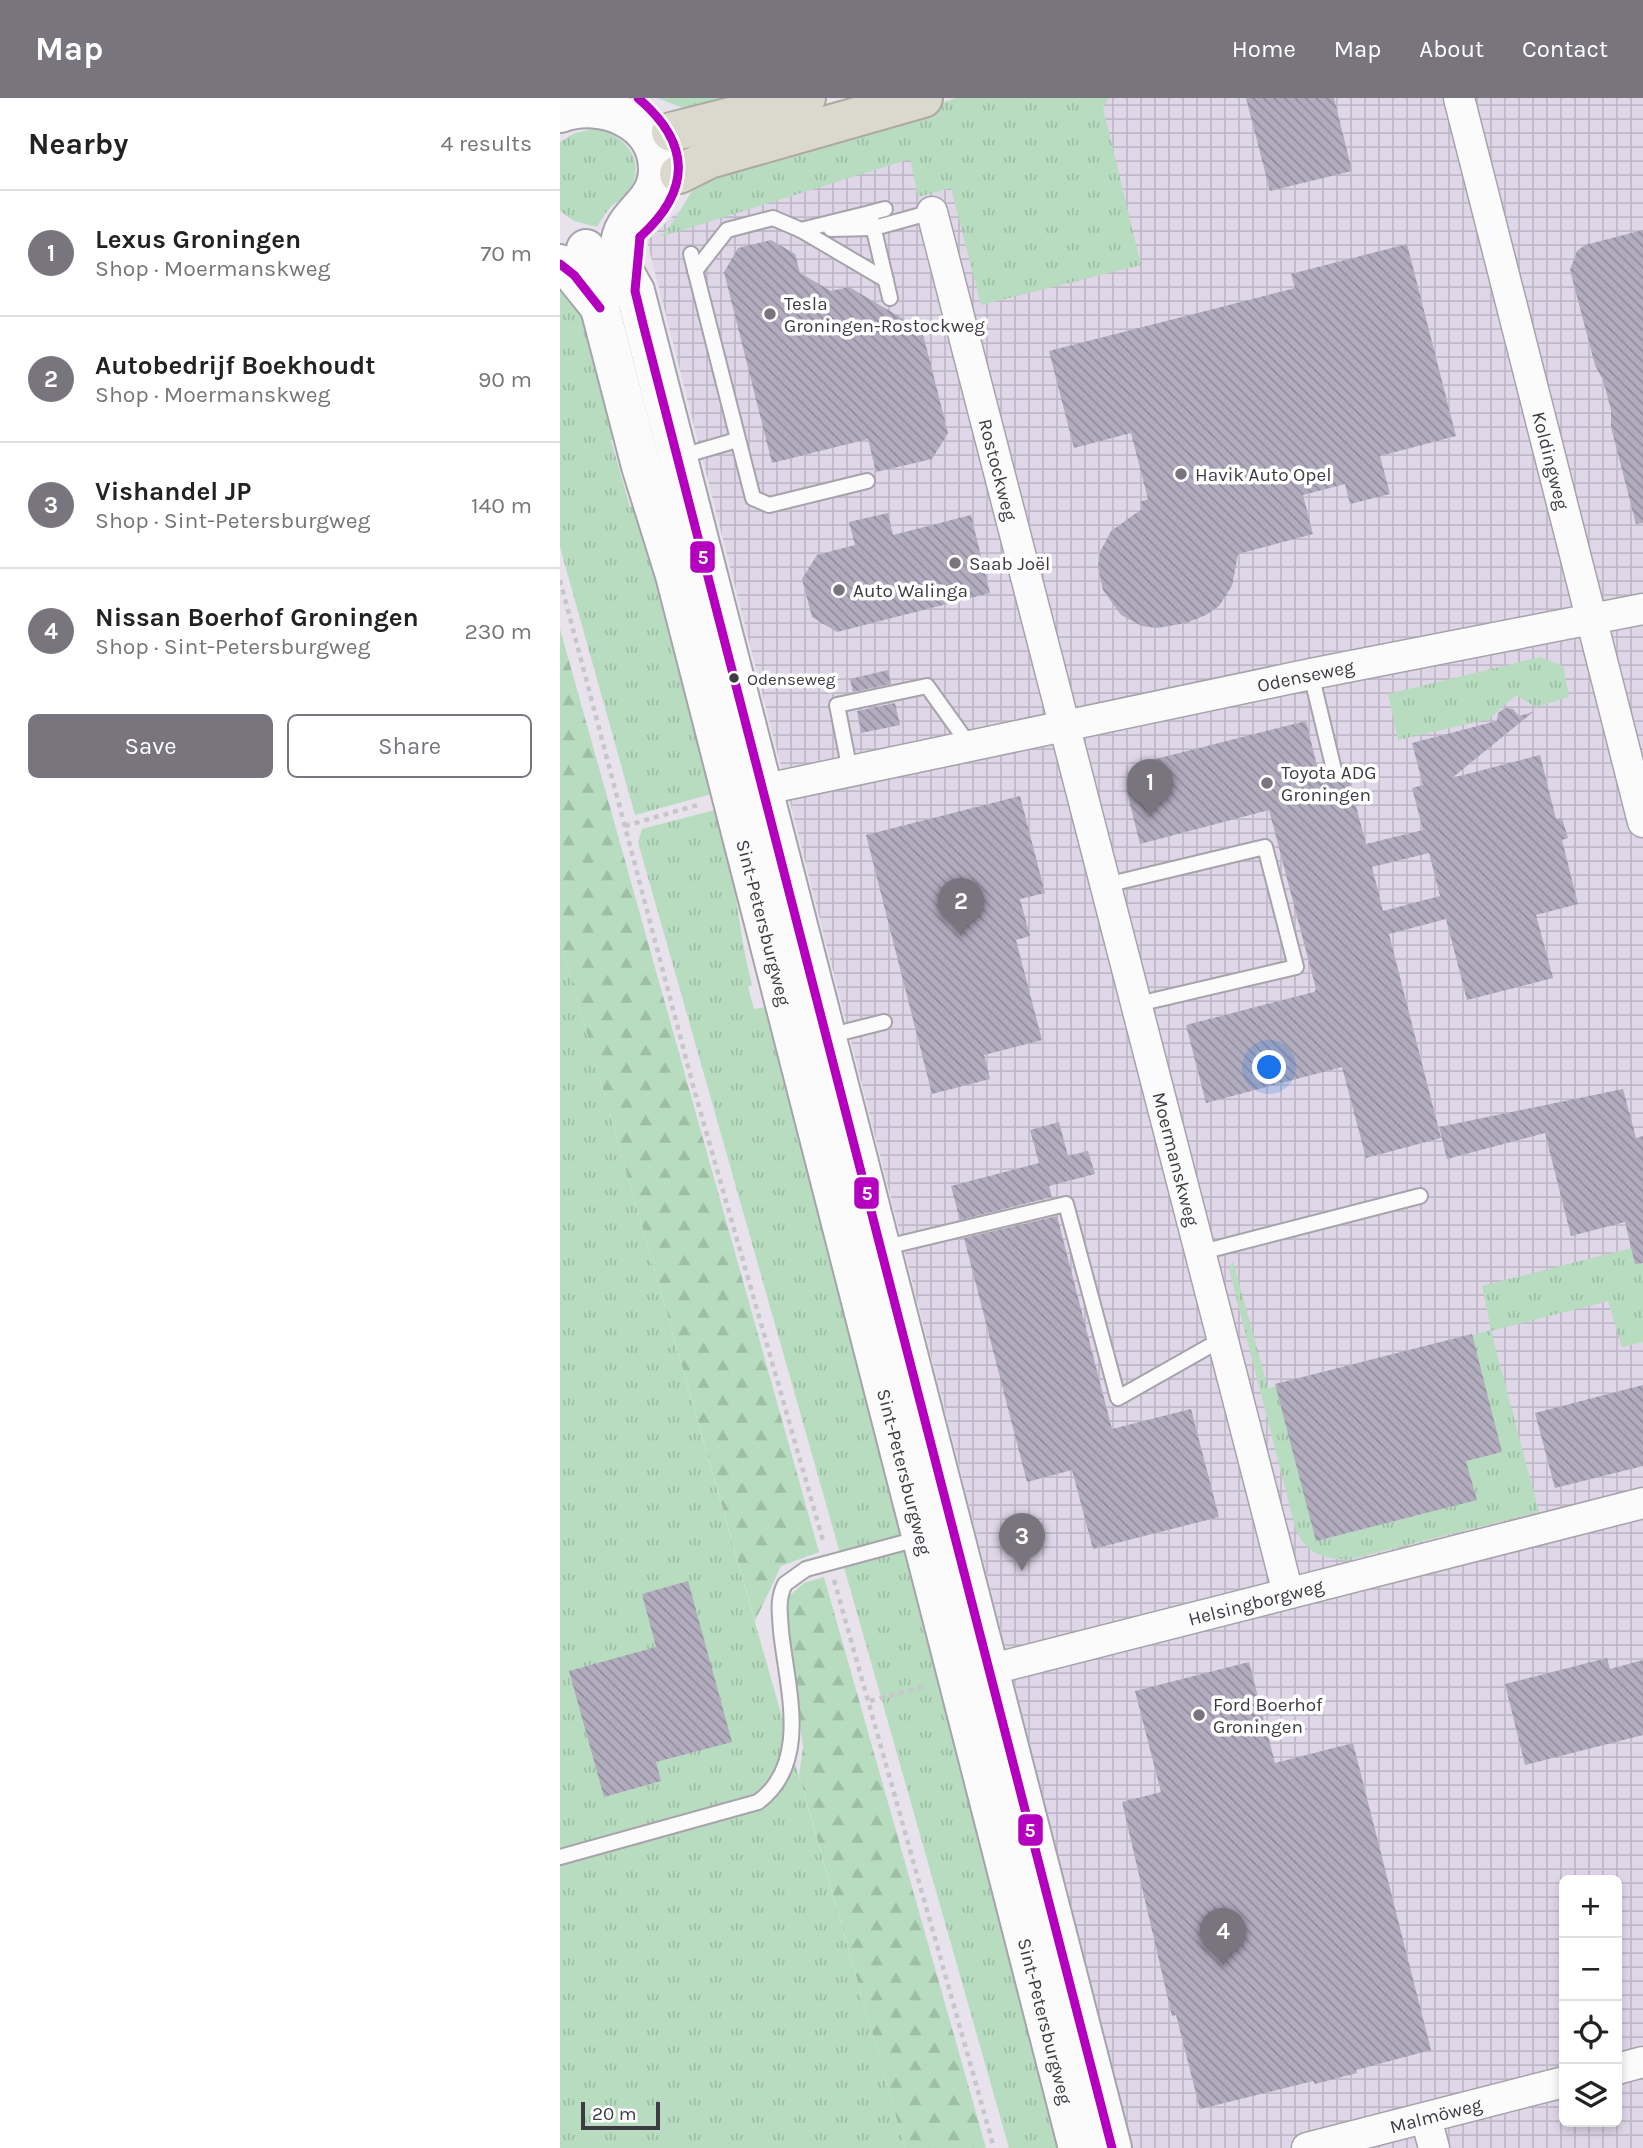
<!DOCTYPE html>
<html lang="en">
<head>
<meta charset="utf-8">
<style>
  body { margin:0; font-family:Karla,sans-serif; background:#f2f2f2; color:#222 }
  .controls { position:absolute; right:21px; bottom:21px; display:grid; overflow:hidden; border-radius:10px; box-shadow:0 4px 10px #0003 }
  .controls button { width:63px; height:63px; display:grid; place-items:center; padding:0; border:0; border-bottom:2px solid #e0e0e0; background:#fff; color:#222; font:35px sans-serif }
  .scale { position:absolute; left:21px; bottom:18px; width:79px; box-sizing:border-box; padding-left:7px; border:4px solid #3e3b42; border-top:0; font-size:19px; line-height:24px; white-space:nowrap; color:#3e3b42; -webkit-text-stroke:5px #fff; paint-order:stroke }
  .you { position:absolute; left:710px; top:970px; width:24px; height:24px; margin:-18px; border:5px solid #fff; border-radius:50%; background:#1a73e8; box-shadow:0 0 0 10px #1a73e833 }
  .badge { display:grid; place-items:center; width:46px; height:46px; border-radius:50%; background:#79757e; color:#fff; font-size:23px; font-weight:700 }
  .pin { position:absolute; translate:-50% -58px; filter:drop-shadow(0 2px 4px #0008) }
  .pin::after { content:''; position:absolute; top:37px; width:24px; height:21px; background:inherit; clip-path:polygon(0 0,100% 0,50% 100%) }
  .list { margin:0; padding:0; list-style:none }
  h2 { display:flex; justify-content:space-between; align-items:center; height:91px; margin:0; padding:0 28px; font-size:30px }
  h2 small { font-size:23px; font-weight:400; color:#767676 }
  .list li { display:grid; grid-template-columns:46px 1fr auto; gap:21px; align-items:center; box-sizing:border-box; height:126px; padding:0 28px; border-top:2px solid #e0e0e0 }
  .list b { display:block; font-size:26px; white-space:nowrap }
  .list p { margin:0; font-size:23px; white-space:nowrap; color:#767676 }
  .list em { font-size:23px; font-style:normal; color:#767676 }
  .actions { display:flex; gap:14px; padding:21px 28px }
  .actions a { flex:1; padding:16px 0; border:2px solid #79757e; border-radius:10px; text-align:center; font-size:24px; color:#79757e }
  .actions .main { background:#79757e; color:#fff }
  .icon { flex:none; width:38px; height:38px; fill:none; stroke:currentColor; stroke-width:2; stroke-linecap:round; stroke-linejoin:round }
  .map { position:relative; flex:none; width:1083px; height:2050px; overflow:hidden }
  header { display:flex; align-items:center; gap:42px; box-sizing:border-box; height:98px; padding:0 35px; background:#79757e; color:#fff }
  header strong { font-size:33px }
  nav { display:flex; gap:38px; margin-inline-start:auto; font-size:24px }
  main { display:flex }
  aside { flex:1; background:#fff }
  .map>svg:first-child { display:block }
  .industrial { fill:url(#industrial-grid); fill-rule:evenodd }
  .grass { fill:url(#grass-tufts) }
  .forest { fill:url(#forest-firs) }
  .building { fill:url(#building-back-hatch); fill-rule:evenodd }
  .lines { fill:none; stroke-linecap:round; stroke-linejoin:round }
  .lane-casing { stroke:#a7a3ab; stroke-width:18 }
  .street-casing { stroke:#a7a3ab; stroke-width:33 }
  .secondary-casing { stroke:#a7a3ab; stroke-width:42 }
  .highway-casing { stroke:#ada9a0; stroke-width:42 }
  .path { stroke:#c7c7c9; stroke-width:4.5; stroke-dasharray:5 5; stroke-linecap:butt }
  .lane { stroke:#fbfbfc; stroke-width:14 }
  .street { stroke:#fbfbfc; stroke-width:30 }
  .secondary { stroke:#fbfbfc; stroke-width:38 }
  .highway { stroke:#dbd9cd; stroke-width:38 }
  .bus-1-casing { stroke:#fff; stroke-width:14 }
  .bus-1 { stroke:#b400be; stroke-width:9 }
  .poi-dot { fill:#79757e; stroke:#fff; stroke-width:2.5 }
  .bus-dot { fill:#3e3b42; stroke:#fff; stroke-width:2.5 }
  .labels { text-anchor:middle; stroke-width:7; stroke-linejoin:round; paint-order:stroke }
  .bus-label { font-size:17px; fill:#3e3b42; stroke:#fff; text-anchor:start }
  .poi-label { font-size:19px; fill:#3e3b42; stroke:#fff; text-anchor:start }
  .street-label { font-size:19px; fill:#3e3b42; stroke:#fff }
  .line-badge { stroke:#fff; stroke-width:2.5 }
  .badge-label { font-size:19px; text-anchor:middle; font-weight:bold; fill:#fff }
</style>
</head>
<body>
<header>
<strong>Map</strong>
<nav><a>Home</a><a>Map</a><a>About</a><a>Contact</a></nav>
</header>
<main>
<aside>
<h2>Nearby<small>4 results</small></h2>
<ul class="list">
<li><span class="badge">1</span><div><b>Lexus Groningen</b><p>Shop · Moermanskweg</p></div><em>70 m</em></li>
<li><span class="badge">2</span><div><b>Autobedrijf Boekhoudt</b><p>Shop · Moermanskweg</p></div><em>90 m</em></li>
<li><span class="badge">3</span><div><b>Vishandel JP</b><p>Shop · Sint-Petersburgweg</p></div><em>140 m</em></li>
<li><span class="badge">4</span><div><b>Nissan Boerhof Groningen</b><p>Shop · Sint-Petersburgweg</p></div><em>230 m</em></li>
</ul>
<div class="actions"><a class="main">Save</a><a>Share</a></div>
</aside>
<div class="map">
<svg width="1083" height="2050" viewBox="0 0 1083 2050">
  <defs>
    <pattern id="industrial-grid" width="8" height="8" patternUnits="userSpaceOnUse" patternTransform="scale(1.75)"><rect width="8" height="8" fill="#dfd6e7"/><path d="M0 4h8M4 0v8" fill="none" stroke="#c0b9c7"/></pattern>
    <pattern id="grass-tufts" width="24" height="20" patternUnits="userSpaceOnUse" patternTransform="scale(1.75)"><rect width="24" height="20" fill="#b7dcbf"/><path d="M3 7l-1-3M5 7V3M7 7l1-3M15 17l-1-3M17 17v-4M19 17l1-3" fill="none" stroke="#9ebea5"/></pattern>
    <pattern id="forest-firs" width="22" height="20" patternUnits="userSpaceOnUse" patternTransform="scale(1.75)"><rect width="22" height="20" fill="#b7dcbf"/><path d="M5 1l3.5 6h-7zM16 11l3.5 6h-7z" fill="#9ebea5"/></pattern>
    <pattern id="building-back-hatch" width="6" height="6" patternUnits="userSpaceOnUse" patternTransform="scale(1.75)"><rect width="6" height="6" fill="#b2acbf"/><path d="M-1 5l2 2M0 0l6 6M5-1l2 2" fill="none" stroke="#928d9d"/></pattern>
  </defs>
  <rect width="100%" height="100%" fill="#e7e2ec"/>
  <!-- industrial -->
  <path class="industrial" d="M422 0H1083V2050H573L87 143 116 115 384 28ZM1004 1782H1057V2024H1004Z"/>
  <!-- grass -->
  <g class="grass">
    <path d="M97 0H182L131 13Z"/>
    <path d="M395 0H549L543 10 581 167 421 207 391 90 358 99 350 61 100 139C117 123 126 100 139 82L327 27Z"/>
    <path d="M33 31C64 34 88 63 69 93 64 101 55 104 49 111 44 116 41 123 37 129L14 123 0 113V44L15 35Z"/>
    <path d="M0 179 21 206 58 340 51 342 70 409H78L159 694 75 717 0 449Z"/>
    <path d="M980 559 1003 568 1009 599 976 609 956 597 929 621 838 642 828 596Z"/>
    <path d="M162 710C174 769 177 829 192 887L188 889 194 911 205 909 226 953 510 2050H449L78 744 82 731Z"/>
    <path d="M0 841 345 2050H0Z"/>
    <path d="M1083 1147V1244L1062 1249 1048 1203 931 1233 979 1414 787 1462C761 1460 749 1456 736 1433L669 1171 673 1163 708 1290 931 1232 922 1188Z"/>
  </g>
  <!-- forest -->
  <g class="forest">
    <path d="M0 531 259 1454 221 1468 195 1523 0 841Z"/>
    <path d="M264 1479 426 2050H345L239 1677 243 1650 226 1501 244 1485Z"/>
  </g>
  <!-- building -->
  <g class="building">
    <path d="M686 0H774L792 73 710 93Z"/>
    <path d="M1083 132V425L1076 426 1051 329V312L1043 282 1035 267 1010 172 1017 153 1025 147Z"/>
    <path d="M211 142 235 156 240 175 271 193 289 189 362 232 388 335 372 361 316 374 308 341 212 365 164 174 178 150Z"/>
    <path d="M847 146 896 338 820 358 830 396 790 406 785 386 743 397 753 436 678 456 672 488 659 508 646 517 626 525 597 530 582 528 561 517 543 492 538 469 540 454 551 433 582 411 580 404 588 401 571 335 514 350 489 253 735 190 731 176Z"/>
    <path d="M328 415 333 437 411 417 430 495 277 534 252 519 242 481 257 457 295 447 289 424Z"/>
    <path d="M328 572 331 586 293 594 290 581Z"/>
    <path d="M335 605 340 627 301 635 297 613Z"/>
    <path d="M945 610 953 611 959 618 973 614 892 680 980 657 996 721 1002 720 1008 740 1002 742 1018 806 976 817 993 880 907 902 886 821 829 836 881 1040 806 1060 782 969 646 1005 626 927 754 894 756 891 709 712 580 746 566 690 568 675 580 665 746 623 760 680 766 679 777 685 787 674 806 746 863 732 852 690 863 687 852 645 937 623 938 615ZM869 755 880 798 823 813 812 769Z"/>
    <path d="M460 698 485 795 460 801 470 838 456 842 482 942 424 957 430 981 372 996 306 737Z"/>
    <path d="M1063 991 1076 1040 1083 1038V1165L1075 1166 1065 1124 1011 1138 985 1035 887 1061 879 1029Z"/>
    <path d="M499 1024 508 1058 528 1053 535 1076 489 1088 492 1099 400 1122 391 1088 479 1065 470 1032Z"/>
    <path d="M497 1118 552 1331 631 1311 659 1419 533 1451 512 1372 467 1384 404 1140Z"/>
    <path d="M912 1236 942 1354 906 1363 917 1402 756 1443 715 1286Z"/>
    <path d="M1083 1287V1368L995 1390 975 1315Z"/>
    <path d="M128 1483 172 1644 96 1664 101 1683 44 1699 9 1573 96 1549 82 1496Z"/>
    <path d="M1047 1560 1050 1571 1083 1562V1637L965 1667 945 1586Z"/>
    <path d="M689 1564 715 1665 793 1645 871 1952 796 1972 797 1975 755 1986 753 1983 640 2011 616 1917 612 1918 562 1704 601 1694 575 1593Z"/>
  </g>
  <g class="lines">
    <!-- lane casing -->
    <g class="lane-casing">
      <g id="lane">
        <path d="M310 115 325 111"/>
        <path d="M271 131 314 130 372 114"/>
        <path d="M241 132 326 182"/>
        <path d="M131 156 193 400 209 407 307 383"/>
        <path d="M135 173 167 132 213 120 241 132 310 115 330 200"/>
        <path d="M119 359 177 342"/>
        <path d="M751 576 775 676"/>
        <path d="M290 673 277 607 367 588 410 648"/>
        <path d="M546 787 705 749 736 869 578 906"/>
        <path d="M268 938 324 924"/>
        <path d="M322 1150 506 1106 558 1300 664 1240"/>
        <path d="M642 1154 860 1098"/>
        <path d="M0 1759 198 1704C251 1665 227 1590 221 1533 220 1516 217 1501 225 1486L246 1471 361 1440"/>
      </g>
    </g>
    <!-- street casing -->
    <g class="street-casing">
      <g id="street">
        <path id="s1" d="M899 0 1083 724"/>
        <path id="s2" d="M372 114 728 1495"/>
        <path id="s3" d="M182 696 751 576 1083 511"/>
        <path id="s4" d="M409 1577 1083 1405"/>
        <path d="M1057 1971 1083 1964"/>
        <path d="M866 2020 874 2050"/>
        <path id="s5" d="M747 2050 1004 1984"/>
      </g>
    </g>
    <!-- secondary casing -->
    <g class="secondary-casing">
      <g id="secondary">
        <path d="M0 15C42 0 99 22 98 73 97 108 62 116 60 147 59 165 66 178 75 193L552 2050"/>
        <path id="s6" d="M26 151 41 190 40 210 81 368 115 477 518 2050"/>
        <path d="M0 166 14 177 39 208"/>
      </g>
    </g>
    <!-- highway casing -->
    <g class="highway-casing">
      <g id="highway">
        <path d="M111 34 246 0"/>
        <path d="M119 76 149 61 363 0"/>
      </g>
    </g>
    <!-- path -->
    <g class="path">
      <path d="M0 482 134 991 264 1446"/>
      <path d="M65 728 141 706"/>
      <path d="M274 1482 434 2050"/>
      <path d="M310 1603 366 1588"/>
    </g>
    <!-- lane -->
    <use href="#lane" class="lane"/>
    <!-- street -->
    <use href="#street" class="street"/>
    <!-- secondary -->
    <use href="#secondary" class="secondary"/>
    <!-- highway -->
    <use href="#highway" class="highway"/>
    <!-- bus-1 casing -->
    <g class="bus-1-casing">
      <g id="bus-1">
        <path d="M78 0C131 45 132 92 80 139"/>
        <path d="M80 139 75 193 83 226 552 2050"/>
        <path d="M0 166 14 177 40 210"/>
      </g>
    </g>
    <!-- bus-1 -->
    <use href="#bus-1" class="bus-1"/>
  </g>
  <!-- markers -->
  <g class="poi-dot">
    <circle cx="210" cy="216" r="7"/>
    <circle cx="621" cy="376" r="7"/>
    <circle cx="395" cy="465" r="7"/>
    <circle cx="279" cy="492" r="7"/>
    <circle cx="707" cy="685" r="7"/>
    <circle cx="639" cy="1617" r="7"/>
  </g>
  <circle class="bus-dot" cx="174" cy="580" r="6"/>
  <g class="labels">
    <!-- bus labels -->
    <g class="bus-label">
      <text x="187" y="587">Odenseweg</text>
    </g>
    <!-- poi labels -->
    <g class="poi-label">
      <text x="224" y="212">Tesla<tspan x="224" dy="22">Groningen-Rostockweg</tspan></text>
      <text x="635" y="383">Havik Auto Opel</text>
      <text x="409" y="472">Saab Joël</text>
      <text x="293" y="499">Auto Walinga</text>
      <text x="721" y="681">Toyota ADG<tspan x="721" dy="22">Groningen</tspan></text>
      <text x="653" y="1613">Ford Boerhof<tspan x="653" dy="22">Groningen</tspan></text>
    </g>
    <!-- street labels -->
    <g class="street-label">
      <text dy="7" stroke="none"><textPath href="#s1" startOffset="374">Koldingweg</textPath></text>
      <text dy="7" stroke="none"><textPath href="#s2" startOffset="266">Rostockweg</textPath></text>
      <text dy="7" stroke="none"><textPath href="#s3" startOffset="576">Odenseweg</textPath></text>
      <text dy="7" stroke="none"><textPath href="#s6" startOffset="698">Sint-Petersburgweg</textPath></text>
      <text dy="7" stroke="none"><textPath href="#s2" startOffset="978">Moermanskweg</textPath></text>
      <text dy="7" stroke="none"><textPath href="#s6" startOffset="1265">Sint-Petersburgweg</textPath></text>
      <text dy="7" stroke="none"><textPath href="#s4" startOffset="296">Helsingborgweg</textPath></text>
      <text dy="7" stroke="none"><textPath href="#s6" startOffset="1832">Sint-Petersburgweg</textPath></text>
      <text dy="7" stroke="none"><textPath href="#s5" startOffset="133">Malmöweg</textPath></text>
    </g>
  </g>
  <g class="line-badge">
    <rect x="129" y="442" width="27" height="34" rx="7" fill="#b400be"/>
    <rect x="293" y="1078" width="27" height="34" rx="7" fill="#b400be"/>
    <rect x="457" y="1715" width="27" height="34" rx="7" fill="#b400be"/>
  </g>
  <g class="badge-label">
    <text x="143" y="466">5</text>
    <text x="307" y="1102">5</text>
    <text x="470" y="1739">5</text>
  </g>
</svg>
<div class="controls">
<button>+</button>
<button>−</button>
<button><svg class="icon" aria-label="locate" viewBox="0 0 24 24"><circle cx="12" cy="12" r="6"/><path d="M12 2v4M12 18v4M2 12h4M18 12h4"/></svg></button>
<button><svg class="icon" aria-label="layers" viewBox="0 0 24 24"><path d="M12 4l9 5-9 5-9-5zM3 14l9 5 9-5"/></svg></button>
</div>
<div class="scale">20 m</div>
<div class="you"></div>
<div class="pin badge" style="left:590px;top:719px">1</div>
<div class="pin badge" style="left:401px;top:838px">2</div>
<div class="pin badge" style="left:462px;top:1473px">3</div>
<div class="pin badge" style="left:663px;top:1868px">4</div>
</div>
</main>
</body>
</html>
